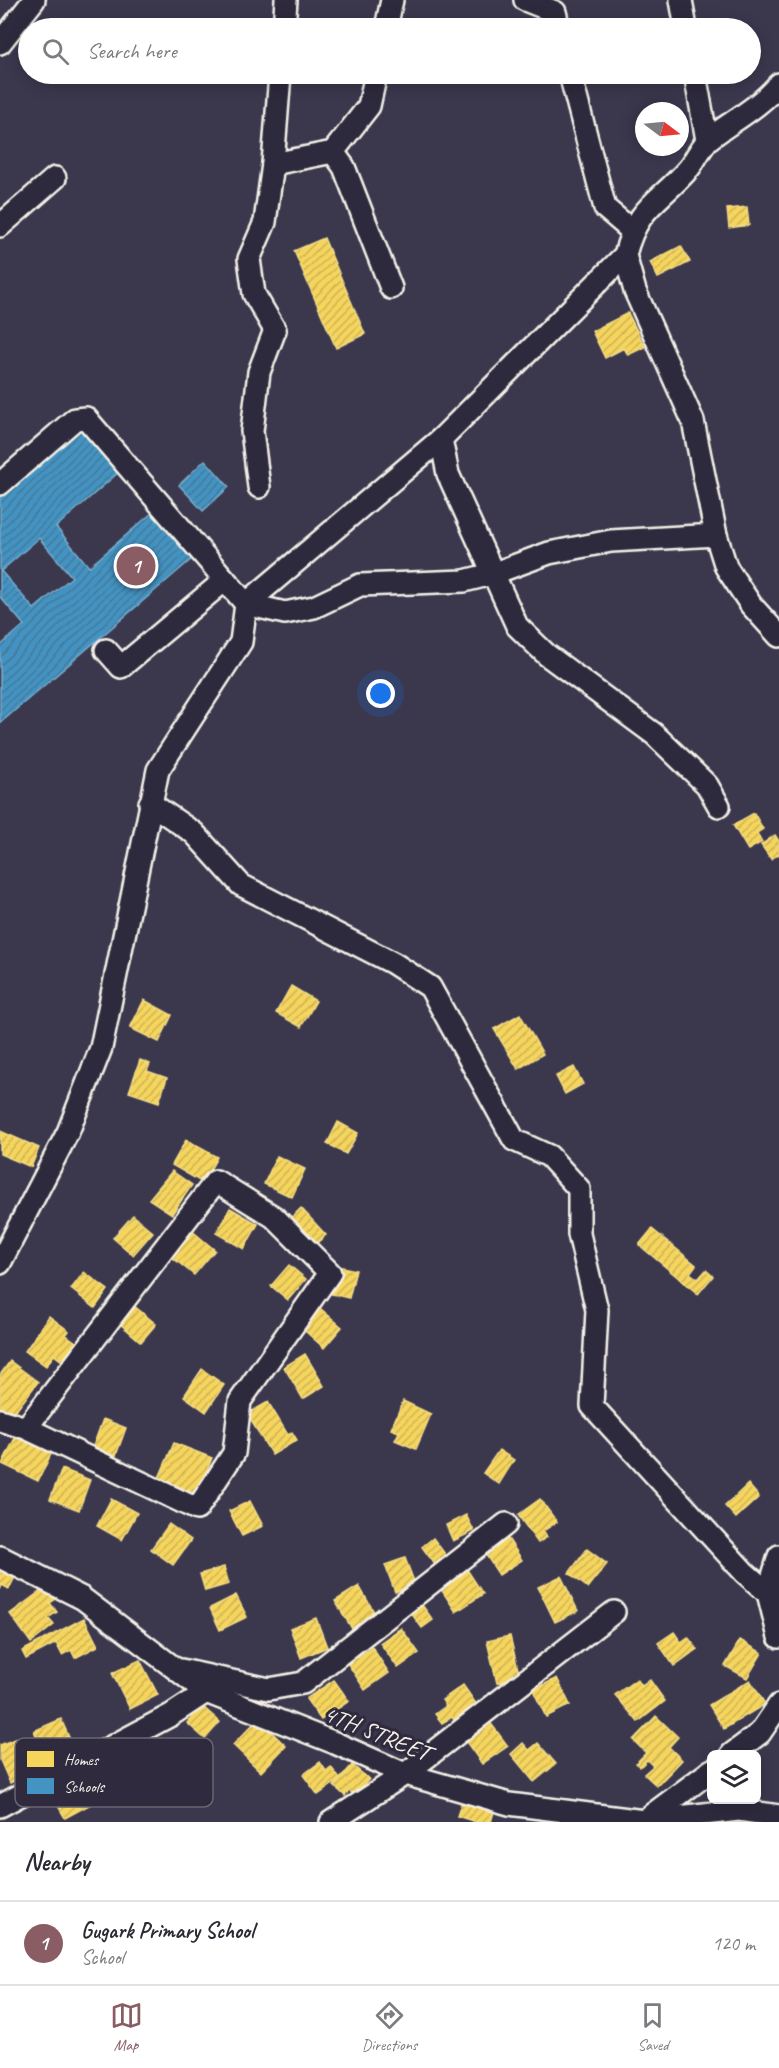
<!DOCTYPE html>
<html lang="en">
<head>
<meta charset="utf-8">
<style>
  body { margin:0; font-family:Caveat,sans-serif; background:#f7f7f7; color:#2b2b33 }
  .controls { position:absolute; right:18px; bottom:18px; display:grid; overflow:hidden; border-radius:9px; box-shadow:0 3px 15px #0003 }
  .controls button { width:54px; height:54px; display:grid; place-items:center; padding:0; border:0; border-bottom:2px solid #e1e1e2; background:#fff; color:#2b2b33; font:30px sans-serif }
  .compass { position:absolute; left:635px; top:102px; width:54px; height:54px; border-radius:50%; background:#fff; box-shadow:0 3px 15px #0003; rotate:106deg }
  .you { position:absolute; left:381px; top:694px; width:21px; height:21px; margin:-15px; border:4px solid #fff; border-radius:50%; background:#1a73e8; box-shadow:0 0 0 9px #1a73e833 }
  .badge { display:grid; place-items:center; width:39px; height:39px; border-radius:50%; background:#8a5d65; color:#fff; font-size:20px; font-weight:700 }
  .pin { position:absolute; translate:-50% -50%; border:3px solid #fff; box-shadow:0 2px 6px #0006 }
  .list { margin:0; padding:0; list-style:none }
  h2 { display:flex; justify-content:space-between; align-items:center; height:78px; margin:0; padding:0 24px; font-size:26px }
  h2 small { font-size:20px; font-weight:400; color:#7c7c81 }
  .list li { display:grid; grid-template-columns:39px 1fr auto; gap:18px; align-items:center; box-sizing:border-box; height:84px; padding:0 24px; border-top:2px solid #e1e1e2 }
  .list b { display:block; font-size:22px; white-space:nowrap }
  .list p { margin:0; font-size:20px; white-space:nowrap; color:#7c7c81 }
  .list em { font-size:20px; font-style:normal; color:#7c7c81 }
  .icon { flex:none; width:33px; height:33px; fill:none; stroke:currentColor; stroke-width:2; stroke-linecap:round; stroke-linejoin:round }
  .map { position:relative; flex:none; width:779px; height:1822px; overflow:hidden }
  .search { position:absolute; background:#fff; box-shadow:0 3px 15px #0003; left:18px; right:18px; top:18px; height:66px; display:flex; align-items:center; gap:15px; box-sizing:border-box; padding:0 21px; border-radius:33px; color:#7c7c81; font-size:22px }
  .sheet { height:162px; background:#fff }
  nav { display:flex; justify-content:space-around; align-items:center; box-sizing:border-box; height:84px; border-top:2px solid #e1e1e2; background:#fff; font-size:16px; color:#7c7c81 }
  nav a { display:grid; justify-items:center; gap:3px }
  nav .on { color:#8a5d65 }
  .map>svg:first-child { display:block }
  .homes { fill:url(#homes-hatch); stroke:#f5dd86; stroke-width:1.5 }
  .schools { fill:url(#schools-hatch); stroke:#78afce; stroke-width:1.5; fill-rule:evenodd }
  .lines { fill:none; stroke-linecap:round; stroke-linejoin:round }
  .minor-casing { stroke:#f4f1e8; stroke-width:26 }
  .minor { stroke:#2f2a3d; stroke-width:21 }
  .labels { text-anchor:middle; stroke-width:6; stroke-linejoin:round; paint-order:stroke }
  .street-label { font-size:24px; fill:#f4f1e8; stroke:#2f2a3d }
  .key { fill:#2f2a3d; stroke:#6a6670; stroke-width:1.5 }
  .key-label { font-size:16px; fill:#f4f1e8 }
</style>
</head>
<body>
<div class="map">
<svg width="779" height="1822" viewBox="0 0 779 1822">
  <defs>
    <pattern id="homes-hatch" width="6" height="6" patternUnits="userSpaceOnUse" patternTransform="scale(1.5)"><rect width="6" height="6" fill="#f6d55c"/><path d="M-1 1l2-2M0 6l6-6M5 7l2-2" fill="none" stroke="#cbb256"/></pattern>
    <pattern id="schools-hatch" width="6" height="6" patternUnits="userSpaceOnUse" patternTransform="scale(1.5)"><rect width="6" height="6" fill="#4393c3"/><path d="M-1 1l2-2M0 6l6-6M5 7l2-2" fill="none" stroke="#457997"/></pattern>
  </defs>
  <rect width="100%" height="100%" fill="#3b384e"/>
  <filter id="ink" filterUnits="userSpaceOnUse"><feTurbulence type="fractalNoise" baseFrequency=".0167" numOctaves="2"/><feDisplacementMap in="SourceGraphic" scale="12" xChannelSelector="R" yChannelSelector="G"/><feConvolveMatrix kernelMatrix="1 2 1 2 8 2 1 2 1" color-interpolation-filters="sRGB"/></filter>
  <g filter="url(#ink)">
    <!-- homes -->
    <g class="homes">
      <path d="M747 207 749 225 729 228 727 209Z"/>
      <path d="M324 238 365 334 336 348 294 251Z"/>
      <path d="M681 246 690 262 658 278 650 262Z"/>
      <path d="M628 313 645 347 628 355 624 348 605 358 592 331Z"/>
      <path d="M754 813 763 829 757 833 762 842 748 850 733 825Z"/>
      <path d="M775 835 779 841V854L771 859 761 845Z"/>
      <path d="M291 986 316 1001 301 1027 276 1013Z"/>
      <path d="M144 1000 172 1015 159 1042 130 1028Z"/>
      <path d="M520 1014 543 1054 518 1069 494 1029Z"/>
      <path d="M140 1060 150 1064 147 1071 167 1078 159 1102 129 1092Z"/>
      <path d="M574 1067 583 1084 565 1094 556 1076Z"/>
      <path d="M338 1122 358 1133 346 1154 327 1144Z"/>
      <path d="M0 1131 39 1148 31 1167 0 1154Z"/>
      <path d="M186 1140 217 1157 203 1183 172 1165Z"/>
      <path d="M277 1156 305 1169 292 1197 264 1184Z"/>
      <path d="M172 1171 192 1185 172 1214 149 1199Z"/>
      <path d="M230 1208 258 1224 244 1249 216 1233Z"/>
      <path d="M301 1208 326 1235 310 1249 286 1223Z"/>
      <path d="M133 1215 153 1232 133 1255 113 1238Z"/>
      <path d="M184 1224 215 1250 194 1275 163 1250Z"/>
      <path d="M652 1229 696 1265 690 1273 698 1279 706 1270 713 1276 698 1294 639 1245Z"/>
      <path d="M289 1265 306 1279 288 1300 271 1286Z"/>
      <path d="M333 1265 356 1270 349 1298 327 1293Z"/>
      <path d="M84 1272 108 1290 95 1308 71 1289Z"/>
      <path d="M314 1303 342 1327 324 1348 296 1323Z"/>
      <path d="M133 1305 156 1324 141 1342 119 1323Z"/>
      <path d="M49 1316 69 1331 66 1335 76 1342 62 1361 54 1355 46 1366 25 1351Z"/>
      <path d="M305 1354 324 1386 303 1399 284 1367Z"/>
      <path d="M10 1361 38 1382 12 1416 0 1407V1375Z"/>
      <path d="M202 1369 224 1385 206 1412 184 1396Z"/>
      <path d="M403 1401 431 1414 416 1449 395 1440 399 1432 391 1429Z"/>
      <path d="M268 1402 288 1435 292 1432 297 1440 272 1455 247 1414Z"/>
      <path d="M103 1419 126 1428 115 1458 92 1449Z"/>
      <path d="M18 1432 53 1450 38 1481 2 1464Z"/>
      <path d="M174 1443 212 1458 196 1496 158 1480Z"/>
      <path d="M499 1450 514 1460 499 1484 483 1473Z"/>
      <path d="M62 1469 90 1480 79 1510 50 1499Z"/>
      <path d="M748 1484 759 1497 736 1518 725 1506Z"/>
      <path d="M111 1499 137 1513 122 1540 97 1526Z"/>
      <path d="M540 1499 557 1522 543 1531 547 1537 538 1543 518 1515Z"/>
      <path d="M250 1501 263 1526 242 1536 229 1511Z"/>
      <path d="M466 1515 474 1531 453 1541 446 1525Z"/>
      <path d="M169 1524 191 1540 173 1565 151 1549Z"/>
      <path d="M505 1534 522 1560 499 1575 482 1549Z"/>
      <path d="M433 1538 448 1558 436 1566 422 1547Z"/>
      <path d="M587 1549 607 1564 588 1588 569 1573Z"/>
      <path d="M405 1558 415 1584 395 1592 385 1565Z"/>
      <path d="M224 1567 229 1584 205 1591 200 1574Z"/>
      <path d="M466 1568 483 1594 456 1612 439 1586Z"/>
      <path d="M0 1569 15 1577 9 1589 2 1585 0 1590Z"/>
      <path d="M561 1576 578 1611 555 1622 538 1587Z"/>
      <path d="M359 1586 377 1617 354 1632 335 1601Z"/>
      <path d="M46 1587 56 1599 50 1603 57 1612 48 1618 54 1625 31 1643 10 1614Z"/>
      <path d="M236 1595 247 1617 220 1630 210 1608Z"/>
      <path d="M422 1605 433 1620 422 1628 411 1613Z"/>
      <path d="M84 1618 98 1646 75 1658 71 1650 62 1655 56 1643 26 1659 22 1651Z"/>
      <path d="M316 1618 327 1647 301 1658 290 1628Z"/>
      <path d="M401 1628 419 1653 398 1668 380 1643Z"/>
      <path d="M674 1632 681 1642 688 1637 697 1649 674 1666 658 1643Z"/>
      <path d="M510 1636 520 1678 497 1683 487 1641Z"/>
      <path d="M740 1640 762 1653 747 1678 725 1666Z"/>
      <path d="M372 1647 389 1673 365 1690 348 1664Z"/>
      <path d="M140 1660 158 1695 130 1709 112 1673Z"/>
      <path d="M557 1678 570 1705 546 1717 533 1690Z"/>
      <path d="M637 1679 642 1686 650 1680 665 1701 638 1722 615 1695Z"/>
      <path d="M334 1680 349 1701 321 1720 306 1699Z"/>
      <path d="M750 1680 765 1704 724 1729 709 1705Z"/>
      <path d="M463 1685 481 1711 458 1726 452 1717 442 1723 435 1714 446 1706 442 1700Z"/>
      <path d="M202 1706 220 1722 205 1739 187 1723Z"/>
      <path d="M656 1716 678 1737 669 1747 682 1760 657 1786 644 1774 653 1766 647 1760 640 1767 636 1763 646 1753 633 1740Z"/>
      <path d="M61 1719 76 1753 49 1765 34 1731Z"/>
      <path d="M258 1719 286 1746 261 1772 233 1745Z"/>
      <path d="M489 1721 508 1746 482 1764 464 1739Z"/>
      <path d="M17 1738 32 1773 10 1783 0 1760V1745Z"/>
      <path d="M523 1743 529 1750 538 1743 556 1764 534 1782 511 1754Z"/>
      <path d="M320 1762 326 1771 331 1767 340 1779 318 1795 303 1775Z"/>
      <path d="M352 1765 369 1779 355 1795 349 1791 345 1796 334 1786Z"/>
      <path d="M76 1778 91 1804 65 1818 50 1792Z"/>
      <path d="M462 1801 494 1812 491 1822H476L457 1816Z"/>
    </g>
    <!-- schools -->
    <g class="schools">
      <path d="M81 427 119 472 56 527 89 567 153 512 192 559 0 723V646L24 625 0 597V496ZM39 538 72 577 34 609 1 571Z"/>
      <path d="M205 460 229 487 203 511 179 485Z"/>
    </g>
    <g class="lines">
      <!-- minor casing -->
      <g class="minor-casing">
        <g id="minor">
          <path d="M525 0 555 12 559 28"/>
          <path d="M681 0 686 28"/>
          <path d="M284 28 286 0"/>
          <path d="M386 28 392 0"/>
          <path d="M0 43 34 0"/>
          <path d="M280 74 273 164 333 152 369 106 376 74"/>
          <path d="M570 74 605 208 631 230"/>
          <path d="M695 74 707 140"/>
          <path d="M333 152 344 167 391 288"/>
          <path d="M0 226 55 178"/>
          <path d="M625 255 635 291 693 421 716 535 726 567 751 605 779 636"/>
          <path d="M441 439 448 474 517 626 547 655 654 734 707 785 719 806"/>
          <path d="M0 484 75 419 86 418 246 604 285 613 314 607 360 585 464 581 492 574 549 553 611 541 716 535"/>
          <path d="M259 487 252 431 259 372 275 330 254 294 249 259 265 222 273 164"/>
          <path d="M106 650 121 667 225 580"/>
          <path d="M150 803 194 833 241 885 393 963 430 987 514 1140 549 1156 579 1189V1234L597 1310 592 1406 745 1573 768 1593"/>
          <path d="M0 1263 68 1132 101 1048 158 770 241 642 246 604 441 439 625 255C637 206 660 202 689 168 696 159 701 146 710 138 734 120 759 107 779 84"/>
          <path d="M0 1420 26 1428 197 1509 234 1453 240 1401 330 1273 274 1217 216 1181 26 1428"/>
          <path d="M779 1556 768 1593 779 1637"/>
          <path d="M0 1557 82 1598 206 1692 335 1743 405 1774 509 1804 644 1821 739 1810 779 1816"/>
          <path d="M181 1670 269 1689 303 1683 506 1524"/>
          <path d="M732 1754 760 1733 779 1705"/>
          <path d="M0 1806 171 1715 206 1692"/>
          <path d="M645 1820 712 1770"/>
          <path d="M331 1822 405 1774 614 1612"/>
        </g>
      </g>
      <!-- minor -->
      <use href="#minor" class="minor"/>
    </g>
  </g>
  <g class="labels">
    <!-- street labels -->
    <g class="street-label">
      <text transform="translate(377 1733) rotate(22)" y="8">4TH STREET</text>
    </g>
  </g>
  <!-- legend -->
  <rect x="15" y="1738" width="198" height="69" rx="9" class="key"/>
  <rect x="27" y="1751" width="27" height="16" fill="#f6d55c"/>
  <rect x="27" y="1778" width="27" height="16" fill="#4393c3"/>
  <g class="key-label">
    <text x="64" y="1765">Homes</text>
    <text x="64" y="1792">Schools</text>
  </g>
</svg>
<div class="controls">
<button><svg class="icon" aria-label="layers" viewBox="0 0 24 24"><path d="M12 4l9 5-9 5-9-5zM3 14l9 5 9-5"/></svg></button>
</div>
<svg class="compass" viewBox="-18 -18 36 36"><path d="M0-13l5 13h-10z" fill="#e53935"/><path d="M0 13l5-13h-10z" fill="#7c7c81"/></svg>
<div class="you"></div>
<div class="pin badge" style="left:136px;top:566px">1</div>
<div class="search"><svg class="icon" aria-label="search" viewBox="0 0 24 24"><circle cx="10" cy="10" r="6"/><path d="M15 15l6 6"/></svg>Search here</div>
</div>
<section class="sheet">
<h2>Nearby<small></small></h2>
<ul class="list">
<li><span class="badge">1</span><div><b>Gugark Primary School</b><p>School</p></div><em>120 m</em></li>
</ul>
</section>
<nav>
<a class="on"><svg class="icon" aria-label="map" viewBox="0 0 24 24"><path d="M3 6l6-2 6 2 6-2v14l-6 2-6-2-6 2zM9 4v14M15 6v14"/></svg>Map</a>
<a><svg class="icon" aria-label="directions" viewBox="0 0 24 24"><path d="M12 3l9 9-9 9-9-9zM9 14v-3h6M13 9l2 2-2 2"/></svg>Directions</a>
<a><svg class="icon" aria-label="saved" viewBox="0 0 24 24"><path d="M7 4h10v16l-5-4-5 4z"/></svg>Saved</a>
</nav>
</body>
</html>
